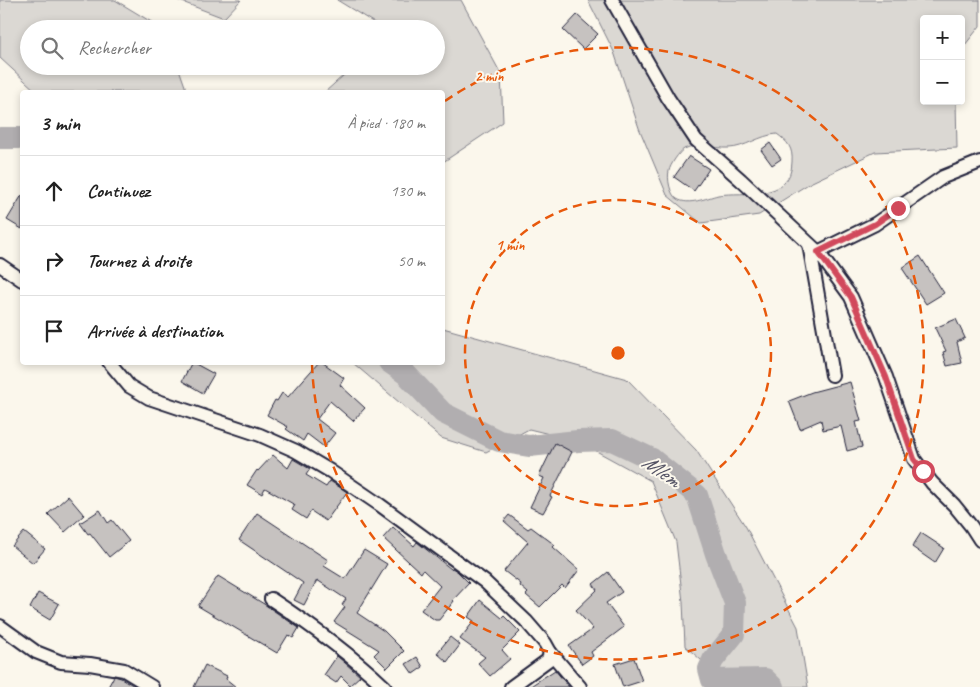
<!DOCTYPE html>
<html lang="fr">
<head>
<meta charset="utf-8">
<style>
  body { margin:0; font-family:Caveat,sans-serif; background:#f2f2f2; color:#222 }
  .controls { position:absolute; right:15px; top:15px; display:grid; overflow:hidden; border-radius:5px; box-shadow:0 2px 8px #0003 }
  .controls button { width:45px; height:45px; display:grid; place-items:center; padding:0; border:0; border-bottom:1px solid #e0e0e0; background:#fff; color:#222; font:25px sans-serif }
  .stop { position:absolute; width:15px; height:15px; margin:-11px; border:4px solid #d1495b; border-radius:50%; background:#fff }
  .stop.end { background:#d1495b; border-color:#fff; box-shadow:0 1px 5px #0008 }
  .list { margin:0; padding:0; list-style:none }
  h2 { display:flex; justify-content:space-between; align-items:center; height:65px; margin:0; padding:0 20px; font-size:21px }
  h2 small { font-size:16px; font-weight:400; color:#767676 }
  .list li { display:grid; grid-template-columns:32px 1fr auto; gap:15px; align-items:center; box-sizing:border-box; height:70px; padding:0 20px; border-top:1px solid #e0e0e0 }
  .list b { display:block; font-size:19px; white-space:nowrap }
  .list em { font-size:16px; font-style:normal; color:#767676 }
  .icon { flex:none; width:28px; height:28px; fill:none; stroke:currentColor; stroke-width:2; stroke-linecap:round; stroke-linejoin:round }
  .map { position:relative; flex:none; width:980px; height:687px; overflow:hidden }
  .search { position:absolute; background:#fff; box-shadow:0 2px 8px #0003; left:20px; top:20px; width:425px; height:55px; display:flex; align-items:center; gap:12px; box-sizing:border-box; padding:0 18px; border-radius:28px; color:#767676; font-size:19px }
  .panel { position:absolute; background:#fff; box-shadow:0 2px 8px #0003; left:20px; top:90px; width:425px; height:275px; border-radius:5px }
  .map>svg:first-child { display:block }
  .green { fill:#dbd8d3; stroke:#7e7d87; fill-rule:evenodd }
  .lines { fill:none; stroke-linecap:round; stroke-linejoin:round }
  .river { stroke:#b1aeb0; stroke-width:22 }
  .building { fill:#c6c2c0; stroke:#22223b }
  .street-casing { stroke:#22223b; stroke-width:16 }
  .street { stroke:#fbf7ec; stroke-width:12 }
  .route { stroke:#d1495b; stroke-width:6 }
  .ring { fill:none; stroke:#e8590c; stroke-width:2.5; stroke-dasharray:9 6 }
  .labels { text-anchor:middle; stroke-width:4; stroke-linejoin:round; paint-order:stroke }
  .water-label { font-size:22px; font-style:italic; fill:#545364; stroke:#fbf7ec }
  .centre { fill:#e8590c; stroke:#fbf7ec; stroke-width:2.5 }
  .ring-label { font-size:15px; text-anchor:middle; font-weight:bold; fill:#e8590c; stroke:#fbf7ec; stroke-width:4; stroke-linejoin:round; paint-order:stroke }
</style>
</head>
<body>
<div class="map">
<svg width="980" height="687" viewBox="0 0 980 687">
  <rect width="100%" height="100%" fill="#fbf7ec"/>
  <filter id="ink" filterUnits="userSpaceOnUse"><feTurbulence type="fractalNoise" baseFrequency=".02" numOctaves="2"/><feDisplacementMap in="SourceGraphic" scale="10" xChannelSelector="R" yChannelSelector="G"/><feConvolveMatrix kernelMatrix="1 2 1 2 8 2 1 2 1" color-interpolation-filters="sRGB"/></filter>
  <g filter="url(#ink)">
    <!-- green -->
    <g class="green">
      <path d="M0 0H115L163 29H29V66H178L187 92H37L0 58Z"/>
      <path d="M177 0H241L224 18Z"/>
      <path d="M337 0H461L501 74 503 122 443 162 442 92H325L354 66H436V29H384Z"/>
      <path d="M588 0H980V26L961 50V19H924V101H956L957 148 875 152 810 183 759 215 701 223 667 195 639 128 614 52ZM777 134C788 142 793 148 792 162 791 202 744 191 718 195 706 198 689 206 677 199 670 195 667 178 669 171 670 165 679 152 684 149 698 142 714 149 729 148 744 148 760 135 777 134Z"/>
      <path d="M443 328 627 379 696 450 746 527 798 627 808 687H732L685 646 683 602 676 542 651 481 578 441 529 429 486 452 441 438 353 363 442 362Z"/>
    </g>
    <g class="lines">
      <!-- river -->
      <g class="river">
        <path d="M0 138H22"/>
        <path d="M389 362 406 374 443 413 499 441 529 446 578 441 612 440 652 459 697 495 716 554 735 603 734 634 713 660 709 669 712 680 765 679 773 687"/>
      </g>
    </g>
    <!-- building -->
    <g class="building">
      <path d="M577 15 598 34 583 49 563 30Z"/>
      <path d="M770 143 781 159 772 165 761 150Z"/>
      <path d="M689 156 709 169 694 191 674 177Z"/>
      <path d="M22 195V229L7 220Z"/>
      <path d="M920 256 944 293 926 304 902 268Z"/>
      <path d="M956 319 965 338 957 342 962 363 947 366 943 352 946 351 935 328Z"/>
      <path d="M192 362 214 374 203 393 182 381Z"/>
      <path d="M319 362H322L344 378 340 385 365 408 353 421 330 401 317 419 335 433 324 447 307 434 303 441 286 429 288 427 267 415 275 400 277 401 282 393 288 397Z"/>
      <path d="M850 382 861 421 856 422 862 447 847 451 841 426 823 430 821 420 800 429 789 401 812 392Z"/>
      <path d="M555 443 572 452 550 496 552 497 543 513 530 507 544 478 539 476Z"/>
      <path d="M273 455 288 468 293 459 310 469 306 475 326 487 330 481 347 492 326 521 311 511 306 519 292 510 295 505 265 488 262 494 247 485 257 470 258 471Z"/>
      <path d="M68 496 84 515 65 532 48 514Z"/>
      <path d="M100 510 108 523 112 520 129 541 109 557 90 533 88 534 80 523Z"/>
      <path d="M257 513 328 560 324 566 345 579 364 550 387 564 357 613 384 631 404 651 387 668 374 655 379 650 334 622 345 607 342 605 346 599 317 580 304 605 294 600 303 583 239 540Z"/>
      <path d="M509 515 528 529 531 527 555 545 553 547 579 570 565 588 562 585 540 607 526 595 528 593 520 586 521 584 504 571 528 542 504 521Z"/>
      <path d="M393 527 414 546 417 542 451 569 452 568 457 571 469 583 453 600 454 601 439 620H435L421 610 440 586 423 570 421 573 383 538Z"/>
      <path d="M24 532 45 549 33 563 12 546Z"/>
      <path d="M921 533 944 548 935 563 912 547Z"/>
      <path d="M608 572 622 592 606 603 624 627 591 652 593 656 582 664 569 646 593 629 576 610 597 590 593 584Z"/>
      <path d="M218 576 264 604 299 628 293 638 288 635 277 653 198 606Z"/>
      <path d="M38 593 59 604 50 620 30 608Z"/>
      <path d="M480 600 502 618 504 616 520 632 502 650 510 659 490 676 478 663 485 657 460 639 474 621 468 617Z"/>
      <path d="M450 637 460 645 447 662 437 653Z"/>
      <path d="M337 656 360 676 350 685 341 676 336 683 324 675Z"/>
      <path d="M417 657 423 667 413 674 406 664Z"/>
      <path d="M634 658 642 681 623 687 615 664Z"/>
      <path d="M205 665 227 676 226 679 236 687H194Z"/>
      <path d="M555 670 569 687H529Z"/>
      <path d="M114 676 121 678 136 687H108Z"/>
    </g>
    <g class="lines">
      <!-- street casing -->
      <g class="street-casing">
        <g id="street">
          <path d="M612 0 668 98 696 140 741 180 818 252 851 297 886 377 914 459 932 483 954 505 971 526 980 540"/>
          <path d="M809 244 832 375"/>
          <path d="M818 252 875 224 943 177 980 162"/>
          <path d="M0 265 22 280"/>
          <path d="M109 362 129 386 149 398 260 435 296 451 330 471 380 505 485 582 526 621 545 643 550 652 548 660 511 687"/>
          <path d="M271 599C312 626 349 653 385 687"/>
          <path d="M0 626 36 652 61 662 90 664 124 670 152 687"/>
          <path d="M550 652 580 687"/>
        </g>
      </g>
      <!-- street -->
      <use href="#street" class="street"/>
    </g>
  </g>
  <g class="lines" filter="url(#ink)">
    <!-- route -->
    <path class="route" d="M898 208 875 224 818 252 851 297 886 377 914 459 923 471"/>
  </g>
  <!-- distance rings -->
  <g class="ring">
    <circle cx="618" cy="353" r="153"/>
    <path d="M445 101A306 306 0 1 1 312 364"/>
  </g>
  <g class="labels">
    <!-- water labels -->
    <g class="water-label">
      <text transform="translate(662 470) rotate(35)" y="8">Mlem</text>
    </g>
  </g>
  <circle cx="618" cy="353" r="8" class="centre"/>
  <g class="ring-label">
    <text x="489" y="81">2 min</text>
    <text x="510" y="250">1 min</text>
  </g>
</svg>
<div class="controls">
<button>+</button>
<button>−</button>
</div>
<div class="stop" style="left:923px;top:471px"></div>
<div class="stop end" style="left:898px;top:208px"></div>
<div class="search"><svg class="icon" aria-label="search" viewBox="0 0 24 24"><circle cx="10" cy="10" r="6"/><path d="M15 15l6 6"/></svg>Rechercher</div>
<section class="panel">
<h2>3 min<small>À pied · 180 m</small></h2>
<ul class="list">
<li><svg class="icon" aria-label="ahead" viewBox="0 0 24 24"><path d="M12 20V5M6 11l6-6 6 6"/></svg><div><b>Continuez</b></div><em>130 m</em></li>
<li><svg class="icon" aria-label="right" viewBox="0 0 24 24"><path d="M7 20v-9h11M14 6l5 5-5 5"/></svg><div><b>Tournez à droite</b></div><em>50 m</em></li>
<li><svg class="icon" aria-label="arrive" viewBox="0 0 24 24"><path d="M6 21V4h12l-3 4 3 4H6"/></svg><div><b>Arrivée à destination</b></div></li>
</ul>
</section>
</div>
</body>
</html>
